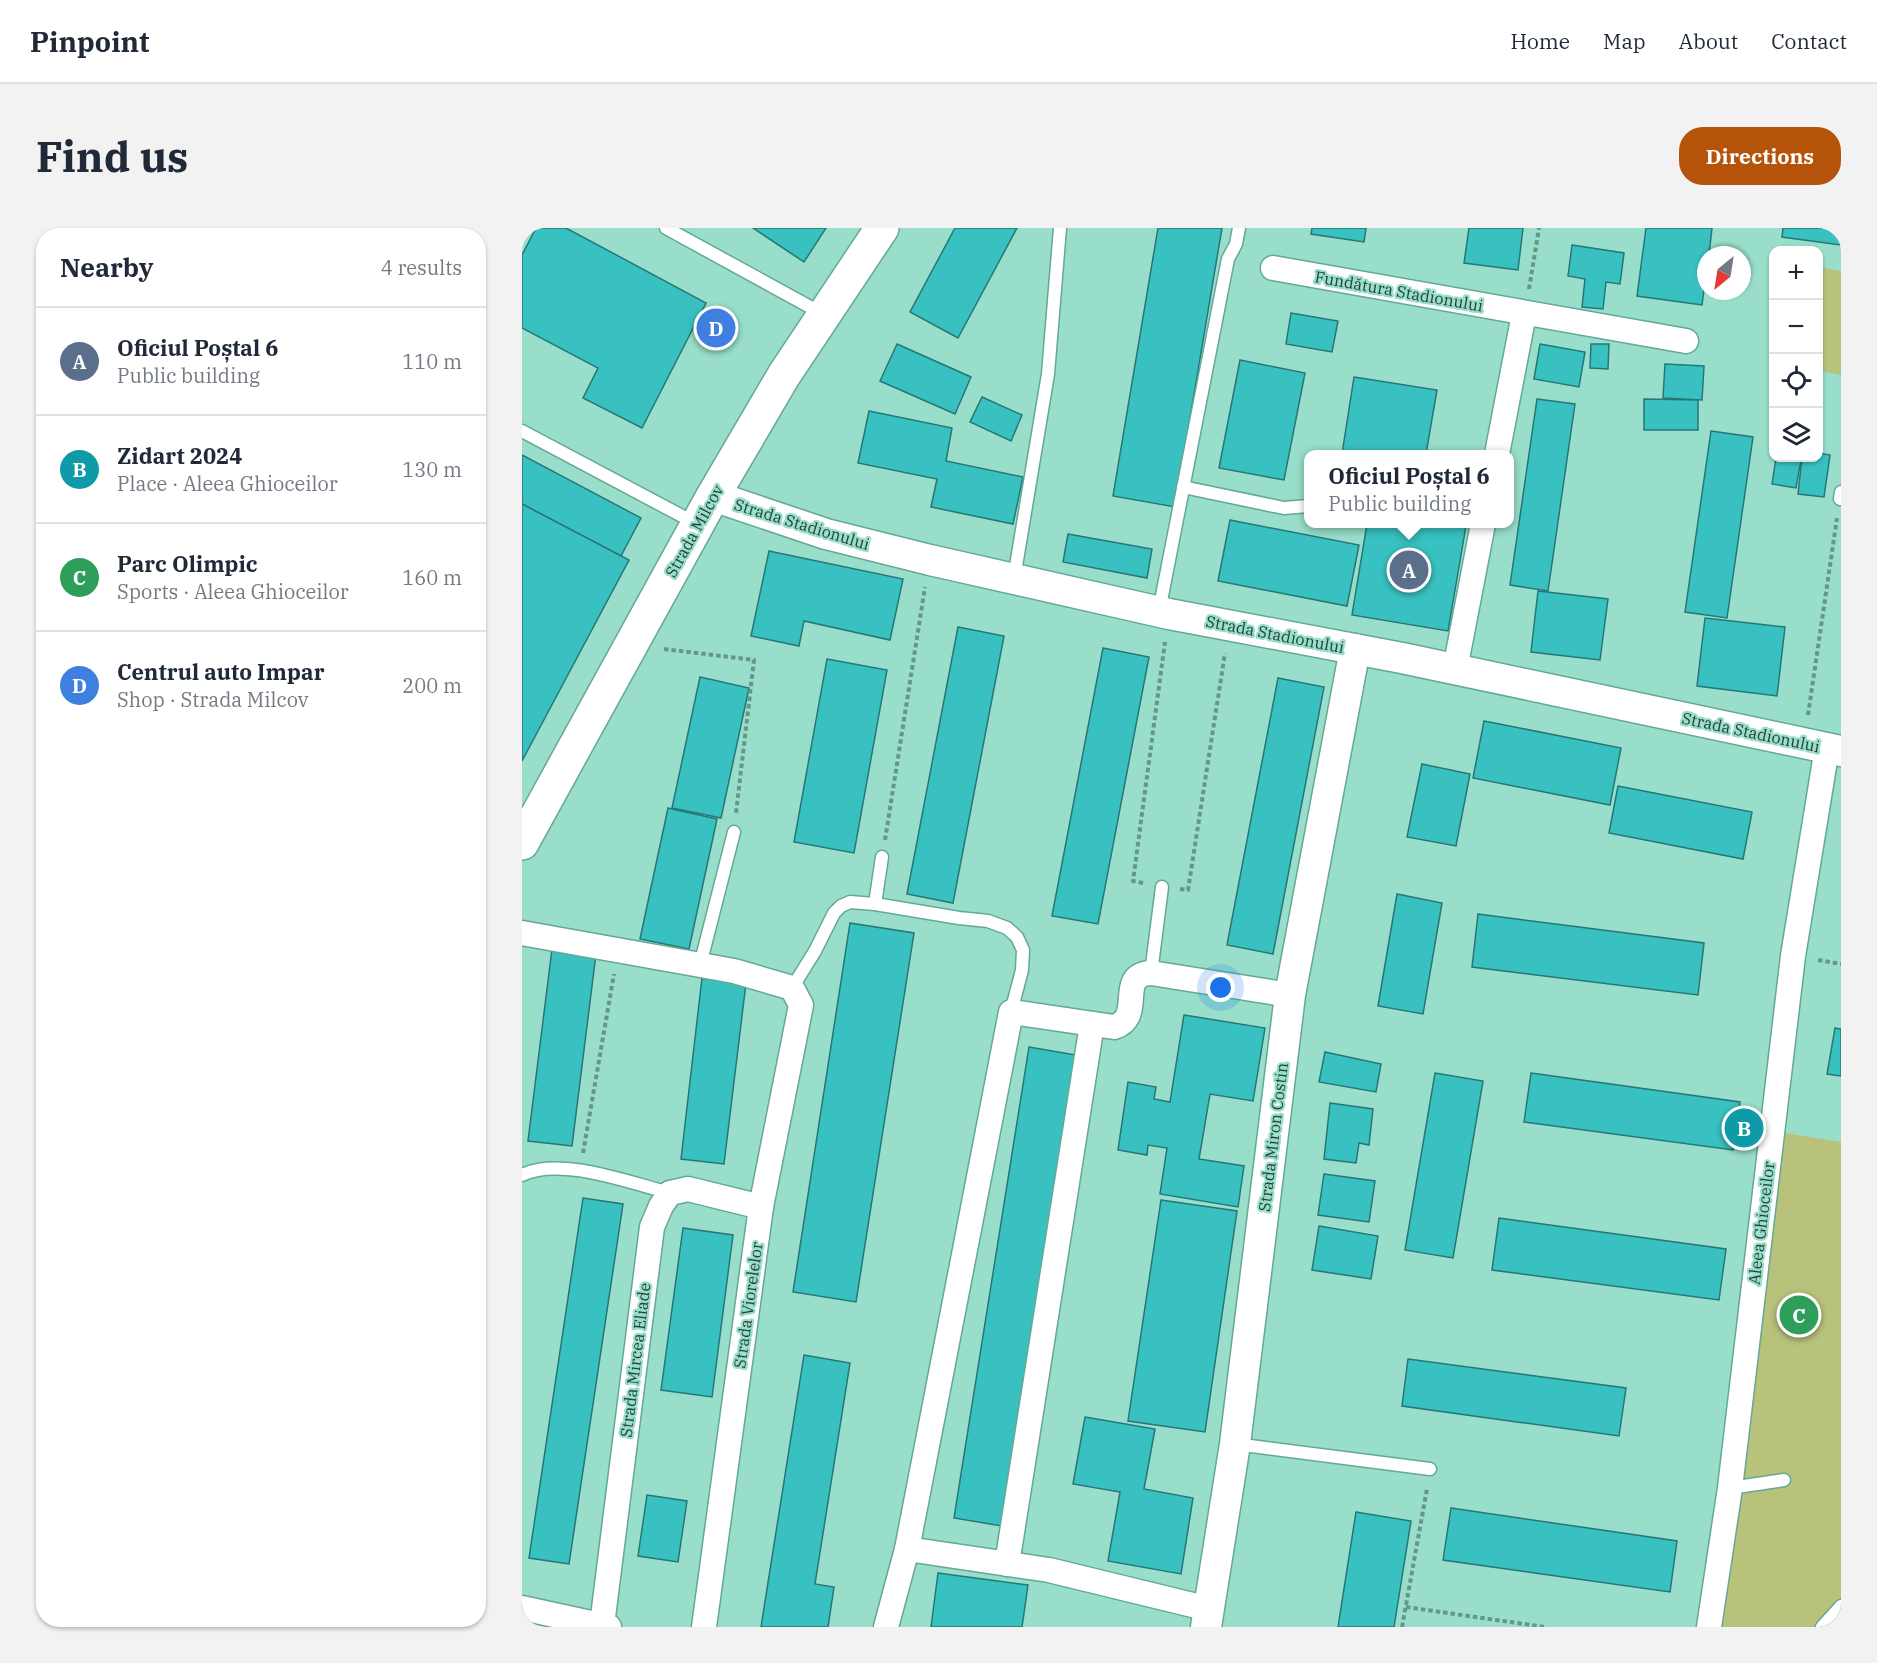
<!DOCTYPE html>
<html lang="en">
<head>
<meta charset="utf-8">
<style>
  body { margin:0; font-family:"IBM Plex Serif",serif; background:#f2f2f3; color:#1f2937 }
  .controls { position:absolute; right:18px; top:18px; display:grid; overflow:hidden; border-radius:12px; box-shadow:0 2px 4px #0004 }
  .controls button { width:54px; height:54px; display:grid; place-items:center; padding:0; border:0; border-bottom:2px solid #e0e1e3; background:#fff; color:#1f2937; font:30px sans-serif }
  .compass { position:absolute; left:1175px; top:18px; width:54px; height:54px; border-radius:50%; background:#fff; box-shadow:0 2px 4px #0004; rotate:210deg }
  .you { position:absolute; left:699px; top:760px; width:21px; height:21px; margin:-15px; border:4px solid #fff; border-radius:50%; background:#1a73e8; box-shadow:0 0 0 9px #1a73e833 }
  .badge { display:grid; place-items:center; width:39px; height:39px; border-radius:50%; background:#b45309; color:#fff; font-size:20px; font-weight:700 }
  .pin { position:absolute; translate:-50% -50%; border:3px solid #fff; box-shadow:0 2px 6px #0006 }
  .popup { position:absolute; left:782px; top:222px; width:210px; height:78px; box-sizing:border-box; display:grid; place-content:center; border-radius:12px; background:#fff; filter:drop-shadow(0 2px 4px #0005); font-size:20px; white-space:nowrap; color:#747a83 }
  .popup b { font-size:22px; color:#1f2937 }
  .popup::after { content:''; position:absolute; left:50%; top:100%; margin-left:-12px; border:12px solid transparent; border-top-color:#fff }
  .list { margin:0; padding:0; list-style:none }
  h2 { display:flex; justify-content:space-between; align-items:center; height:78px; margin:0; padding:0 24px; font-size:26px }
  h2 small { font-size:20px; font-weight:400; color:#747a83 }
  .list li { display:grid; grid-template-columns:39px 1fr auto; gap:18px; align-items:center; box-sizing:border-box; height:108px; padding:0 24px; border-top:2px solid #e0e1e3 }
  .list b { display:block; font-size:22px; white-space:nowrap }
  .list p { margin:0; font-size:20px; white-space:nowrap; color:#747a83 }
  .list em { font-size:20px; font-style:normal; color:#747a83 }
  .icon { flex:none; width:33px; height:33px; fill:none; stroke:currentColor; stroke-width:2; stroke-linecap:round; stroke-linejoin:round }
  .map { position:relative; flex:none; width:1319px; height:1399px; overflow:hidden; border-radius:24px }
  header { display:flex; align-items:center; gap:36px; box-sizing:border-box; height:84px; padding:0 30px; background:#fff; border-bottom:2px solid #e0e1e3 }
  header strong { font-size:28px }
  nav { display:flex; gap:33px; margin-inline-start:auto; font-size:21px }
  .intro { display:flex; align-items:center; justify-content:space-between; box-sizing:border-box; height:144px; padding:0 36px }
  h1 { margin:0; font-size:42px }
  .button { padding:15px 27px; border-radius:24px; background:#b45309; color:#fff; font-size:21px; font-weight:700 }
  main { display:flex; gap:36px; padding:0 36px }
  aside { flex:1; background:#fff; border-radius:24px; box-shadow:0 2px 4px #0004 }
  .map>svg:first-child { display:block }
  .green { fill:#b9c27b }
  .building { fill:#39c1c1; stroke:#267776; stroke-width:1.5 }
  .lines { fill:none; stroke-linecap:round; stroke-linejoin:round }
  .service-casing { stroke:#64a895; stroke-width:15 }
  .minor-casing { stroke:#64a895; stroke-width:27 }
  .tertiary-casing { stroke:#64a895; stroke-width:33 }
  .secondary-casing { stroke:#64a895; stroke-width:36 }
  .path { stroke:#649789; stroke-width:4; stroke-dasharray:4.5 3; stroke-linecap:butt }
  .service { stroke:#fff; stroke-width:12 }
  .minor { stroke:#fff; stroke-width:24 }
  .tertiary { stroke:#fff; stroke-width:30 }
  .secondary { stroke:#fff; stroke-width:33 }
  .labels { text-anchor:middle; stroke-width:4.5; stroke-linejoin:round; paint-order:stroke }
  .street-label { font-size:16px; fill:#244139; stroke:#98deca }
</style>
</head>
<body>
<header>
<strong>Pinpoint</strong>
<nav><a>Home</a><a>Map</a><a>About</a><a>Contact</a></nav>
</header>
<div class="intro"><h1>Find us</h1><a class="button">Directions</a></div>
<main>
<aside>
<h2>Nearby<small>4 results</small></h2>
<ul class="list">
<li><span class="badge" style="background:#5c6f8a">A</span><div><b>Oficiul Poștal 6</b><p>Public building</p></div><em>110 m</em></li>
<li><span class="badge" style="background:#0f9aa8">B</span><div><b>Zidart 2024</b><p>Place · Aleea Ghioceilor</p></div><em>130 m</em></li>
<li><span class="badge" style="background:#2e9e5b">C</span><div><b>Parc Olimpic</b><p>Sports · Aleea Ghioceilor</p></div><em>160 m</em></li>
<li><span class="badge" style="background:#3f7fe0">D</span><div><b>Centrul auto Impar</b><p>Shop · Strada Milcov</p></div><em>200 m</em></li>
</ul>
</aside>
<div class="map">
<svg width="1319" height="1399" viewBox="0 0 1319 1399">
  <rect width="100%" height="100%" fill="#98deca"/>
  <!-- green -->
  <g class="green">
    <path d="M1296 39 1319 43V147L1297 143Z"/>
    <path d="M1263 905 1319 914V1399H1187Z"/>
  </g>
  <!-- building -->
  <g class="building">
    <path d="M14 0H44L184 75 120 200 61 170 76 140 0 100V27Z"/>
    <path d="M231 0H304L282 34Z"/>
    <path d="M433 0H495L436 110 388 84Z"/>
    <path d="M636 0H700L653 279 591 268Z"/>
    <path d="M790 0H844L842 14 789 6Z"/>
    <path d="M947 0H1001L996 42 942 35Z"/>
    <path d="M1124 0H1190L1187 27H1184V46L1180 77 1115 68Z"/>
    <path d="M1261 0H1319V17L1260 9Z"/>
    <path d="M1050 17 1102 25 1098 56 1084 54 1081 81 1060 79 1063 51 1046 48Z"/>
    <path d="M769 85 816 93 810 124 764 116Z"/>
    <path d="M375 116 449 149 433 186 358 153Z"/>
    <path d="M1018 116 1063 124 1057 159 1012 151Z"/>
    <path d="M1069 116H1087L1086 141 1068 140Z"/>
    <path d="M718 132 783 145 762 252 697 240Z"/>
    <path d="M1143 136 1182 138 1180 172 1141 170Z"/>
    <path d="M832 149 915 162 904 226H820Z"/>
    <path d="M460 169 500 187 489 213 448 194Z"/>
    <path d="M1015 171 1053 176 1026 363 988 357Z"/>
    <path d="M1122 171 1176 172V202H1122Z"/>
    <path d="M347 183 430 200 424 233 501 249 491 296 409 279 415 251 336 235Z"/>
    <path d="M1189 203 1231 209 1205 390 1163 384Z"/>
    <path d="M1296 225 1308 227 1302 269 1276 266 1280 230H1296Z"/>
    <path d="M0 227 119 290 99 328 0 276Z"/>
    <path d="M1254 230 1279 232 1274 260 1250 256Z"/>
    <path d="M0 276 107 332 0 533Z"/>
    <path d="M708 292 837 317 825 378 696 353Z"/>
    <path d="M845 296H928L944 298 926 403 830 387Z"/>
    <path d="M546 306 630 321 625 350 541 334Z"/>
    <path d="M247 323 381 351 368 412 282 393 277 418 229 408Z"/>
    <path d="M1016 363 1086 371 1078 432 1009 424Z"/>
    <path d="M1183 390 1263 399 1255 468 1175 458Z"/>
    <path d="M436 399 482 408 431 675 385 666Z"/>
    <path d="M581 420 627 429 576 696 530 688Z"/>
    <path d="M305 431 365 442 332 625 272 614Z"/>
    <path d="M178 449 227 460 199 590 150 580Z"/>
    <path d="M756 450 802 459 751 726 705 717Z"/>
    <path d="M962 493 1099 520 1088 577 951 550Z"/>
    <path d="M900 536 948 546 934 618 885 609Z"/>
    <path d="M1096 558 1230 584 1221 631 1087 605Z"/>
    <path d="M146 580 195 591 167 721 118 711Z"/>
    <path d="M875 666 920 675 901 786 856 778Z"/>
    <path d="M956 686 1182 715 1176 767 950 739Z"/>
    <path d="M328 695 392 705 334 1074 271 1064Z"/>
    <path d="M30 721 74 726 50 918 6 913Z"/>
    <path d="M180 750 224 755 202 936 159 931Z"/>
    <path d="M662 787 743 800 731 873 688 866 677 931 722 938 716 979 638 966 645 920 626 917 625 927 596 922 606 854 634 859 632 871 648 874Z"/>
    <path d="M1313 800 1319 801V848L1305 846Z"/>
    <path d="M507 819 554 827 480 1298 432 1290Z"/>
    <path d="M803 824 859 836 854 864 797 854Z"/>
    <path d="M913 845 961 853 931 1030 883 1022Z"/>
    <path d="M1009 845 1218 874 1211 922 1002 894Z"/>
    <path d="M808 875 851 881 847 917 837 915 834 935 802 931Z"/>
    <path d="M802 946 853 953 847 994 796 987Z"/>
    <path d="M61 970 101 976 47 1336 7 1330Z"/>
    <path d="M639 972 715 983 683 1204 606 1193Z"/>
    <path d="M977 990 1204 1021 1197 1072 970 1042Z"/>
    <path d="M797 998 856 1008 849 1051 790 1042Z"/>
    <path d="M161 1000 211 1007 190 1169 139 1162Z"/>
    <path d="M282 1127 328 1135 293 1356 312 1359 306 1399H239Z"/>
    <path d="M886 1131 1104 1160 1097 1208 880 1178Z"/>
    <path d="M563 1189 633 1201 622 1261 671 1270 659 1346 586 1333 598 1264 551 1256Z"/>
    <path d="M125 1267 165 1273 156 1334 116 1328Z"/>
    <path d="M929 1280 1155 1313 1148 1364 921 1332Z"/>
    <path d="M834 1284 889 1293 872 1399H816Z"/>
    <path d="M416 1345 506 1357 500 1399H409Z"/>
  </g>
  <g class="lines">
    <!-- service casing -->
    <g class="service-casing">
      <g id="service">
        <path d="M144 0 301 86"/>
        <path d="M0 203 175 296"/>
        <path d="M661 259 762 280 786 278"/>
        <path d="M1318 271 1319 264"/>
        <path d="M492 350 526 146 538 0"/>
        <path d="M637 383 706 31 714 16 717 0"/>
        <path d="M353 676 437 690 466 693 485 700 495 709 501 722 500 742 489 784"/>
        <path d="M178 737 212 604"/>
        <path d="M629 745 640 659"/>
        <path d="M270 760 293 723 312 685 319 678 328 674 353 676 360 629"/>
        <path d="M0 947C38 928 108 955 148 965"/>
        <path d="M713 1216 908 1241"/>
        <path d="M1208 1260 1262 1252"/>
        <path d="M1300 1399 1319 1378"/>
      </g>
    </g>
    <!-- minor casing -->
    <g class="minor-casing">
      <g id="minor">
        <path d="M751 40 1164 113"/>
        <path d="M975 226 1002 86"/>
        <path d="M933 441 961 296"/>
        <path d="M0 705 212 743 270 760 279 777 239 979 182 1399"/>
        <path d="M385 1321 489 784 592 799C624 789 593 747 629 745L768 767"/>
        <path d="M485 1336 570 796"/>
        <path d="M0 1380 87 1399"/>
        <path d="M80 1397 130 999 139 978 148 965 166 961 239 979"/>
        <path d="M364 1399 385 1321 527 1342 687 1381"/>
        <path d="M1187 1399 1208 1260 1271 728 1305 520"/>
      </g>
    </g>
    <!-- tertiary casing -->
    <g class="tertiary-casing">
      <g id="tertiary">
        <path d="M191 268 304 306 408 332 647 386 880 430 1319 523"/>
        <path d="M684 1399 713 1216 768 767 833 421"/>
      </g>
    </g>
    <!-- secondary casing -->
    <g class="secondary-casing">
      <path id="secondary" d="M0 615 191 268 262 147 360 0"/>
    </g>
    <!-- path -->
    <g class="path">
      <path d="M1007 61 1017 0"/>
      <path d="M142 421 232 432 214 585"/>
      <path d="M1286 487 1315 290"/>
      <path d="M363 612 403 359"/>
      <path d="M621 655 611 653 643 414"/>
      <path d="M658 661 666 662 703 425"/>
      <path d="M1296 732 1319 736"/>
      <path d="M61 925 92 746"/>
      <path d="M884 1379 1023 1399"/>
      <path d="M880 1399 905 1261"/>
    </g>
    <!-- service -->
    <use href="#service" class="service"/>
    <!-- minor -->
    <use href="#minor" class="minor"/>
    <!-- tertiary -->
    <use href="#tertiary" class="tertiary"/>
    <!-- secondary -->
    <use href="#secondary" class="secondary"/>
  </g>
  <g class="labels">
    <!-- street labels -->
    <g class="street-label">
      <text transform="translate(877 63) rotate(10)" y="6">Fundătura Stadionului</text>
      <text transform="translate(280 296) rotate(17)" y="6">Strada Stadionului</text>
      <text transform="translate(172 303) rotate(-61)" y="6">Strada Milcov</text>
      <text transform="translate(753 406) rotate(11)" y="6">Strada Stadionului</text>
      <text transform="translate(1229 504) rotate(12)" y="6">Strada Stadionului</text>
      <text transform="translate(751 909) rotate(-83)" y="6">Strada Miron Costin</text>
      <text transform="translate(1239 995) rotate(-83)" y="6">Aleea Ghioceilor</text>
      <text transform="translate(226 1077) rotate(-82)" y="6">Strada Viorelelor</text>
      <text transform="translate(113 1132) rotate(-83)" y="6">Strada Mircea Eliade</text>
    </g>
  </g>
</svg>
<div class="controls">
<button>+</button>
<button>−</button>
<button><svg class="icon" aria-label="locate" viewBox="0 0 24 24"><circle cx="12" cy="12" r="6"/><path d="M12 2v4M12 18v4M2 12h4M18 12h4"/></svg></button>
<button><svg class="icon" aria-label="layers" viewBox="0 0 24 24"><path d="M12 4l9 5-9 5-9-5zM3 14l9 5 9-5"/></svg></button>
</div>
<svg class="compass" viewBox="-18 -18 36 36"><path d="M0-13l5 13h-10z" fill="#e53935"/><path d="M0 13l5-13h-10z" fill="#747a83"/></svg>
<div class="you"></div>
<div class="pin badge" style="left:887px;top:342px;background:#5c6f8a">A</div>
<div class="popup"><b>Oficiul Poștal 6</b>Public building</div>
<div class="pin badge" style="left:1222px;top:900px;background:#0f9aa8">B</div>
<div class="pin badge" style="left:1277px;top:1087px;background:#2e9e5b">C</div>
<div class="pin badge" style="left:194px;top:100px;background:#3f7fe0">D</div>
</div>
</main>
</body>
</html>
